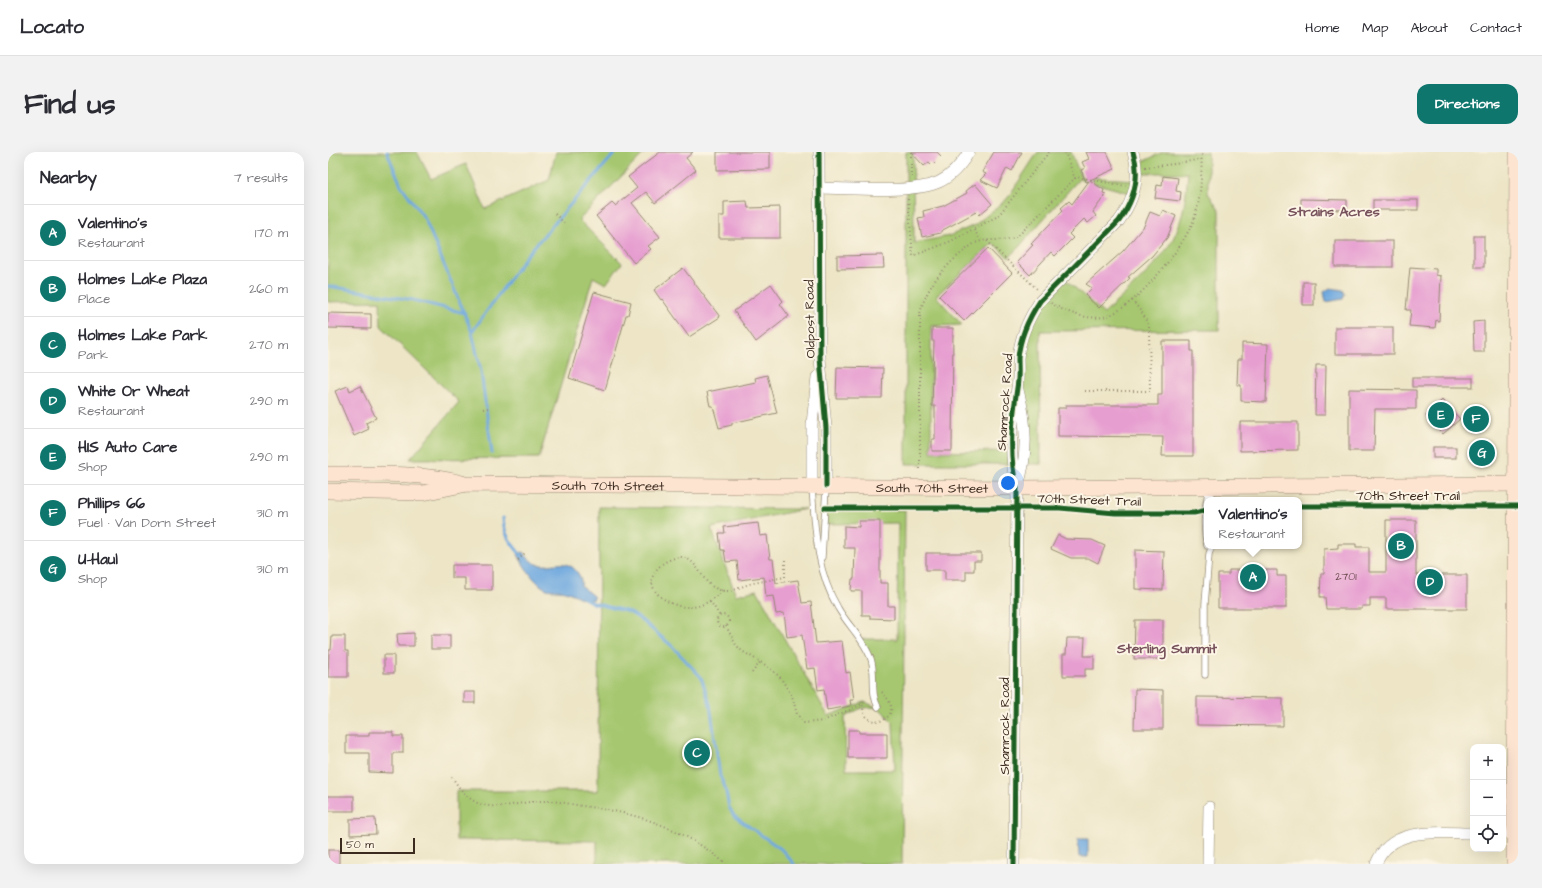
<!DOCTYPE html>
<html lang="en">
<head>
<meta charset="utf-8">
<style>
  body { margin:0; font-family:"Architects Daughter",sans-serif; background:#f2f2f3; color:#2b2b33 }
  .controls { position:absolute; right:12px; bottom:12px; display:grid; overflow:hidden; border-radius:8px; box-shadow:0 4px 16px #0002 }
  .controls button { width:36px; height:36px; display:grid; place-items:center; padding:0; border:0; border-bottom:1px solid #e1e1e2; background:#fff; color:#2b2b33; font:20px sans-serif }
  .scale { position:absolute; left:12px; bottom:10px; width:75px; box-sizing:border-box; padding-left:4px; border:2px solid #3b2a1e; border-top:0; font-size:11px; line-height:14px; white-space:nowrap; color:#3b2a1e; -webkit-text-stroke:3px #fcf5e5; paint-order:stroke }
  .you { position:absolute; left:680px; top:331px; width:14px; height:14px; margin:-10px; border:3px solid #fff; border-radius:50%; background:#1a73e8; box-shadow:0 0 0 6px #1a73e833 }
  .badge { display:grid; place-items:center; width:26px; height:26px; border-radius:50%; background:#0f766e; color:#fff; font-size:13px; font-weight:700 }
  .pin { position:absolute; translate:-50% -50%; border:2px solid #fff; box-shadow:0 1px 4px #0006 }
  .popup { position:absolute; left:876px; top:345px; width:98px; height:52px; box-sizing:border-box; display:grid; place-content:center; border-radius:8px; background:#fff; filter:drop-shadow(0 1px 3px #0005); font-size:13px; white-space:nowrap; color:#7c7c81 }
  .popup b { font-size:15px; color:#2b2b33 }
  .popup::after { content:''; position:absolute; left:50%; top:100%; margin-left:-8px; border:8px solid transparent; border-top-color:#fff }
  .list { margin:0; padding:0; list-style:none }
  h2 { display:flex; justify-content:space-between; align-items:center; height:52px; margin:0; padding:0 16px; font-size:17px }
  h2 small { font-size:13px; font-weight:400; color:#7c7c81 }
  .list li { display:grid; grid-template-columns:26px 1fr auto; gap:12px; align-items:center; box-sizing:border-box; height:56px; padding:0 16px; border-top:1px solid #e1e1e2 }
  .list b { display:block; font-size:15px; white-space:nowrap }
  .list p { margin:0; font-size:13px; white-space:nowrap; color:#7c7c81 }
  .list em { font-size:13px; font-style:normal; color:#7c7c81 }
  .icon { flex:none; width:22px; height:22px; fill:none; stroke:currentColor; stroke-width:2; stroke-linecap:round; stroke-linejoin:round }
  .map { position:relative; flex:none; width:1190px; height:712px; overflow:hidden; border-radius:12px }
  header { display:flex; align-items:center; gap:24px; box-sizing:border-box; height:56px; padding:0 20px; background:#fff; border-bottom:1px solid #e1e1e2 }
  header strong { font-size:19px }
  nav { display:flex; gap:22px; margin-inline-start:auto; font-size:14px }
  .intro { display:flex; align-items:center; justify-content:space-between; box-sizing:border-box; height:96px; padding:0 24px }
  h1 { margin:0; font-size:28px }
  .button { padding:10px 18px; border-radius:12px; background:#0f766e; color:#fff; font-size:14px; font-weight:700 }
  main { display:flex; gap:24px; padding:0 24px }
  aside { flex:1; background:#fff; border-radius:12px; box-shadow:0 4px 16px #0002 }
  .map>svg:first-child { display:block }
  .green { fill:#a6c770; stroke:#707847; fill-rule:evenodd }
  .water { fill:#6fa9df; stroke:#556a7e }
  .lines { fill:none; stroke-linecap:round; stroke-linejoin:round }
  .stream { stroke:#6fa9df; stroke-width:3 }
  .building { fill:#e69dd0 }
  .service-casing { stroke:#948872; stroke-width:7 }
  .minor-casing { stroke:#948872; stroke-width:12 }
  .secondary-casing { stroke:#948872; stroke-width:16 }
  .path { stroke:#948872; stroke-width:2; stroke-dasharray:1 3; stroke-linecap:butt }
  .service { stroke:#fff; stroke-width:5.5 }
  .minor { stroke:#fff; stroke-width:11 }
  .secondary { stroke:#fde4d1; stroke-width:15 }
  .cycleway-casing { stroke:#fcf5e5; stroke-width:8 }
  .cycleway { stroke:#1b5e20; stroke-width:5 }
  .labels { text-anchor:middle; stroke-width:4; stroke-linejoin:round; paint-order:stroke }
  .number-label { font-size:11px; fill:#66474a }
  .street-label { font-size:13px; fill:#3b2a1e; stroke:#fcf5e5 }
  .neighbourhood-label { font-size:14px; font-weight:bold; fill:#77525c; stroke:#fcf5e5 }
</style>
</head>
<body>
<header>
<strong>Locato</strong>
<nav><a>Home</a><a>Map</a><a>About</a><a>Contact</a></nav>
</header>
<div class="intro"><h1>Find us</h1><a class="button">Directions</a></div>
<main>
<aside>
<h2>Nearby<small>7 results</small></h2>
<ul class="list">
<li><span class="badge">A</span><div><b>Valentino's</b><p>Restaurant</p></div><em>170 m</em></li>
<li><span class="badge">B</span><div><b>Holmes Lake Plaza</b><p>Place</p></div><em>260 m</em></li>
<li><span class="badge">C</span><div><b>Holmes Lake Park</b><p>Park</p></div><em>270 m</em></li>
<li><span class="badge">D</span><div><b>White Or Wheat</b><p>Restaurant</p></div><em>290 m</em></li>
<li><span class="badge">E</span><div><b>HIS Auto Care</b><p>Shop</p></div><em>290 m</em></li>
<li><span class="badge">F</span><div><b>Phillips 66</b><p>Fuel · Van Dorn Street</p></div><em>310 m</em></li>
<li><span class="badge">G</span><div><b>U-Haul</b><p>Shop</p></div><em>310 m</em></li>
</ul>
</aside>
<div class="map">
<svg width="1190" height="712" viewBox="0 0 1190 712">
  <rect width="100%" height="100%" fill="#fcf5e5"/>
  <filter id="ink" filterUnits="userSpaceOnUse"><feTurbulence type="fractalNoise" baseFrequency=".025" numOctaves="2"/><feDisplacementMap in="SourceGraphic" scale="8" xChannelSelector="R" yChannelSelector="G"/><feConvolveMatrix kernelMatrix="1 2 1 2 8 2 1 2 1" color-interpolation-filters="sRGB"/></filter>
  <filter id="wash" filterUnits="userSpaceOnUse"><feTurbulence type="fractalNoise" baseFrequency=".012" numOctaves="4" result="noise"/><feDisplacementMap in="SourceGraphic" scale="16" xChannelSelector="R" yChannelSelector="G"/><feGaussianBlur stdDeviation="0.9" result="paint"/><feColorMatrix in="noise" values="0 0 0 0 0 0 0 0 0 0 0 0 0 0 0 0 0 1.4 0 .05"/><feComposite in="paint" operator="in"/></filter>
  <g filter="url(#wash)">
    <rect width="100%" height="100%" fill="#ede5c6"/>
    <!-- green -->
    <g class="green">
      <path d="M0 0H89L103 27 138 12 157 57 221 28 228 0H317L251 68 294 111 278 132 265 125 211 306 82 307 131 250 53 174 52 149 0 150Z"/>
      <path d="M578 0H585L586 91 621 84 647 73 679 47 710 0H743L753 25 808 28 806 42 751 27 681 106 665 91 608 144 634 173 603 174V300L683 299V312H578Z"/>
      <path d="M835 0H880V41L891 58V178L712 179 713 312H696L690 206 697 176 735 125 776 162C798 140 830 114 845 87 856 66 858 43 860 21H809L808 13Z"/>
      <path d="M271 355 478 357 383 376 408 443 429 438 500 564 536 550 549 555 543 509 533 487H569L570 371 496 372 497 358H577L574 712H269V689L128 688V639H270ZM550 555 565 570 567 618H518L517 565 533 556Z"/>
    </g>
    <!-- water -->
    <g class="water">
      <path d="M1002 136 1015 138 1017 142 1015 147 998 150 996 140Z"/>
      <path d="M195 400C199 405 203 410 209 412 223 417 237 404 249 420 252 424 254 429 253 434L266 445V447C256 450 249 443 240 440 233 437 226 439 219 437 209 434 193 411 190 402Z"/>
      <path d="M750 687H760V705H751Z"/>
    </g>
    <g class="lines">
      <!-- stream -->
      <g class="stream">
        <path d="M59 0 73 33 97 67 144 180 153 219 164 301"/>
        <path d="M0 134 85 148 137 161"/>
        <path d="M144 180 198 104 288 0"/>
        <path d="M175 366C176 383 183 391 193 403"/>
        <path d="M256 446 265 451 301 460 312 467 344 494 373 525 382 552 392 624 397 635 401 655 406 664 453 697 466 712"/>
      </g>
    </g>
    <g id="blocks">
      <!-- building -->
      <g class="building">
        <path d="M332 0H365L358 6 368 18 327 51 318 40 304 51 332 85 320 94 323 97 306 111 268 64 284 51 287 54 309 36 300 25Z"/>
        <path d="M389 0H442V17L389 18Z"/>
        <path d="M583 0H609L613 4 604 13 601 10 596 14Z"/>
        <path d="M666 0H694L684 19 679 16 669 36 652 28 658 22 654 20Z"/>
        <path d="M758 0H779L787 17 762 28 776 38 775 41 778 42 765 60 768 64 760 71 756 67 741 82 745 86 727 104 723 100 702 123 689 110 705 93 703 92 735 58 733 56 741 49 744 52 761 29 758 30 753 18 757 16 754 10 761 7Z"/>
        <path d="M835 24 850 26 848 39 853 40 852 49 827 46 829 33 834 34Z"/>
        <path d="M647 32 664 52 651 63 648 60 613 79V81L594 85 590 66 596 65 595 59 615 54 639 41 638 39Z"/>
        <path d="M973 47 1019 48V58L973 57Z"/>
        <rect x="1045" y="48" width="45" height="10"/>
        <path d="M419 49 420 56 452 55V86H391V64H396V50Z"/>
        <path d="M835 58 848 64 839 86 824 104 800 125 802 126 771 156 757 143 764 136 758 132 795 99 816 74 822 60 832 64Z"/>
        <rect x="1146" y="84" width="10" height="31"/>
        <rect x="1007" y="89" width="58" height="26"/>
        <path d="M660 96 684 121 636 169 611 144Z"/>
        <path d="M555 103 556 116 509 117V104Z"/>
        <path d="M1082 115 1108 117V123L1113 124 1111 169 1108 168 1107 176 1081 174 1083 158H1078Z"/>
        <path d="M355 116 392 165 361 185 334 147 333 148 326 138Z"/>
        <rect x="975" y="130" width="11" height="23"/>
        <path d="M443 132 455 149 452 152 461 164 428 190 406 159Z"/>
        <path d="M266 140 303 150 300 163H298L277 238 241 226Z"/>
        <path d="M0 161 43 162V177L0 176Z"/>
        <path d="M1156 169V200H1146L1145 170Z"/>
        <rect x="1007" y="175" width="58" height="27"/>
        <path d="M604 176H625L624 299H604V287H607V254H604L606 189H604Z"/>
        <path d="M834 189H863V199H865V304H834L835 285 730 284V256H738V253H830V243H834Z"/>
        <path d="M914 191 940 192 938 250 913 249V233H909L910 207H914Z"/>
        <path d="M988 213H998L997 263H987Z"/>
        <path d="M509 215 555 216 554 246H508Z"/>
        <path d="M439 223 449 261 404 271V273L391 276 385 254H382L379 240 428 230 427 226Z"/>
        <rect x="1084" y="226" width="61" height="9"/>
        <path d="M20 234 22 239 32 234 48 266 38 271 41 277 26 284 7 239Z"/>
        <path d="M1021 237 1088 238V257H1047L1046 299H1021Z"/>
        <path d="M1114 248 1132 267 1115 282 1098 264Z"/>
        <path d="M1154 262V273L1143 274 1142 263Z"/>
        <path d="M912 270H970V298L912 299Z"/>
        <rect x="1105" y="295" width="23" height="11"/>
        <path d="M1058 368H1088V423H1139V457H1058V446H1042V454H1034V457H998L997 445H992L993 422H996V397L1010 396V392H1028V395H1041V420H1058Z"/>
        <path d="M531 369H552V431H560V454H566V467L542 466V463H534V439H523L524 427H526L527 396H516V374L531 375Z"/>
        <path d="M430 371 432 384 439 383 442 407H445L448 431 470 428 474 451 483 450 488 491 514 489 518 521 522 520 526 548H522L523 554 499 558 496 537 490 538 487 516 479 517 474 483 459 485 456 461 448 462 445 444 438 445 436 425 411 428 409 409 398 410 396 398H393L391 381H397L396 375Z"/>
        <path d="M730 383 738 387 764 388 777 394 770 411 760 406H743L723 397Z"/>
        <path d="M807 398 836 399 835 438 807 437Z"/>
        <path d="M598 401H653V409H646V419H638V428H617V418H598Z"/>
        <path d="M124 413H164V438H137V426H124Z"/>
        <path d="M901 418H949V424H958V456H890V422H901Z"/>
        <path d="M807 468H835V507H806Z"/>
        <path d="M86 481V494H70L69 482Z"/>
        <rect x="103" y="483" width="19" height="14"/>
        <path d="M4 484H17V499H20V525H0L1 498H3Z"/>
        <path d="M739 486H757L756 504H766V517H757V524H735V502H738Z"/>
        <rect x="56" y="503" width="10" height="18"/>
        <path d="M807 537 835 538V577H806Z"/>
        <rect x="136" y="540" width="11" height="11"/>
        <path d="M869 545 955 546V574L869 573Z"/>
        <path d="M520 578H531V581H559V606H520Z"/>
        <path d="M41 580H65V584H75V601H65V621L41 620V601H18V584H41Z"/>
        <rect x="0" y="644" width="26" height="15"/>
        <path d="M47 666 48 682 22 683V667Z"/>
        <rect x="0" y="698" width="11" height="14"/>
      </g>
    </g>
  </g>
  <g filter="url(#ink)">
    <use href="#blocks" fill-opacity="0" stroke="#948872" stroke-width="1"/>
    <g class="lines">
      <!-- service casing -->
      <g class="service-casing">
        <g id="service">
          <path d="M484 335C487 376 488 419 510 456 520 474 536 487 543 507 548 522 542 541 550 555"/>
          <path d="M882 337 885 348"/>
          <path d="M879 394C874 374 877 355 881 335"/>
          <path d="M494 405 498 336"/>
          <path d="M877 523V452L881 402 884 394"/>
        </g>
      </g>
      <!-- minor casing -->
      <g class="minor-casing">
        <g id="minor">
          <path d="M491 0 492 206 498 276V334"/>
          <path d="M491 36C521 36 585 42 611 30 624 24 633 13 641 0"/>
          <path d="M484 334V272L489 225"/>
          <path d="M689 336C701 303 699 271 690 238"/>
          <path d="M1175 681H1186"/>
          <path d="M686 712 689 336C680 302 684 270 689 236 691 226 690 216 690 206 692 184 700 167 712 149L791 69C806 48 813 25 805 0"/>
          <path d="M880 712 881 655"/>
          <path d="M1048 712C1063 673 1113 681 1145 681"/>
        </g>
      </g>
      <!-- secondary casing -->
      <g class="secondary-casing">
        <g id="secondary">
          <path d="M0 322C45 322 90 320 134 331"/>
          <path id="s1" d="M0 339 95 341 139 332 689 336 1190 332"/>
          <path d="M1186 712 1189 0"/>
        </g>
      </g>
      <!-- path -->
      <g class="path">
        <path d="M583 0V27"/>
        <path d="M737 0 747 27"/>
        <path d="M817 15 847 12 873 7"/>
        <path d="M580 47 585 104 621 90 670 64 721 0"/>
        <path d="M227 62 236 71"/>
        <path d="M646 78 653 88"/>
        <path d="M659 89 710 138"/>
        <path d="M723 151C737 160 758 168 775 165 805 160 859 92 867 64 874 42 873 22 874 0"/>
        <path d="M757 239H822L821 175 815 162 804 148"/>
        <path d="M155 257 160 256"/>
        <path d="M592 317V162C598 132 623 107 647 91 661 85 677 91 690 84L748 25 798 34"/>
        <path d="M190 408 198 400"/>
        <path d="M394 438C383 451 368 458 351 454 331 448 313 432 332 414 337 409 345 406 351 405 369 404 373 430 387 436 403 444 411 434 425 431 436 429 446 427 457 425V407"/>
        <path d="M382 449 392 464"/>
        <circle cx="395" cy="469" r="6"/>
        <path d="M398 474 408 493 414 499 439 514 452 525 464 544 469 562 476 571 495 569 535 552C534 565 543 572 556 568 569 558 562 549 553 539"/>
        <path d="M424 521 432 510"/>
        <path d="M124 625C131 636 139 647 152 652 175 659 195 648 218 649 230 649 242 652 254 654 310 661 354 675 398 712"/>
      </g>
      <!-- service -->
      <use href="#service" class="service"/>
      <!-- minor -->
      <use href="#minor" class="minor"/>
      <!-- secondary -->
      <use href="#secondary" class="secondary"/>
      <!-- cycleway casing -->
      <g class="cycleway-casing">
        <g id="cycleway">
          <path d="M491 0 492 206 498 276V334"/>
          <path d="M971 354H1190"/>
          <path d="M497 356H732L787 361H866L879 358"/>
          <path d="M686 712 689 336C680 302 684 270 689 236 691 226 690 216 690 206 692 184 700 167 712 149L791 69C806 48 813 25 805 0"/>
        </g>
      </g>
      <!-- cycleway -->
      <use href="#cycleway" class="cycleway"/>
    </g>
  </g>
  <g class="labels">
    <!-- number labels -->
    <g class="number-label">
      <text x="1018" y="428">2701</text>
    </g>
    <!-- street labels -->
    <g class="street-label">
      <text transform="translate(481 167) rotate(-91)" y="5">Oldpost Road</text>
      <text transform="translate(676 250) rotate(-86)" y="5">Shamrock Road</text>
      <text dy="5" stroke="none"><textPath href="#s1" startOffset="281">South 70th Street</textPath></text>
      <text dy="5" stroke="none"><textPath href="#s1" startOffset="605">South 70th Street</textPath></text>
      <text x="1080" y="348">70th Street Trail</text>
      <text transform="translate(761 347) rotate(2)" y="5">70th Street Trail</text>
      <text transform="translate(676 574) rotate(-90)" y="5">Shamrock Road</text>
    </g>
    <!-- neighbourhood labels -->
    <g class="neighbourhood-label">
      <text x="1006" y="64">Strains Acres</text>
      <text x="839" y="501">Sterling Summit</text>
    </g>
  </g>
</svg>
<div class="controls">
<button>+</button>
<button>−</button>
<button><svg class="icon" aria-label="locate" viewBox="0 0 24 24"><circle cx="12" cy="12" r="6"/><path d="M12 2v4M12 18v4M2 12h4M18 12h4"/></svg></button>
</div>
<div class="scale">50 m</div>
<div class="you"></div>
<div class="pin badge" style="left:925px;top:425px">A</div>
<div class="popup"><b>Valentino's</b>Restaurant</div>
<div class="pin badge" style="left:1073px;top:394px">B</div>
<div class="pin badge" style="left:369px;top:601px">C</div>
<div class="pin badge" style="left:1102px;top:430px">D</div>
<div class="pin badge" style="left:1113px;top:263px">E</div>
<div class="pin badge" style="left:1148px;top:267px">F</div>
<div class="pin badge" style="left:1154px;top:301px">G</div>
</div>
</main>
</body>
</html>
